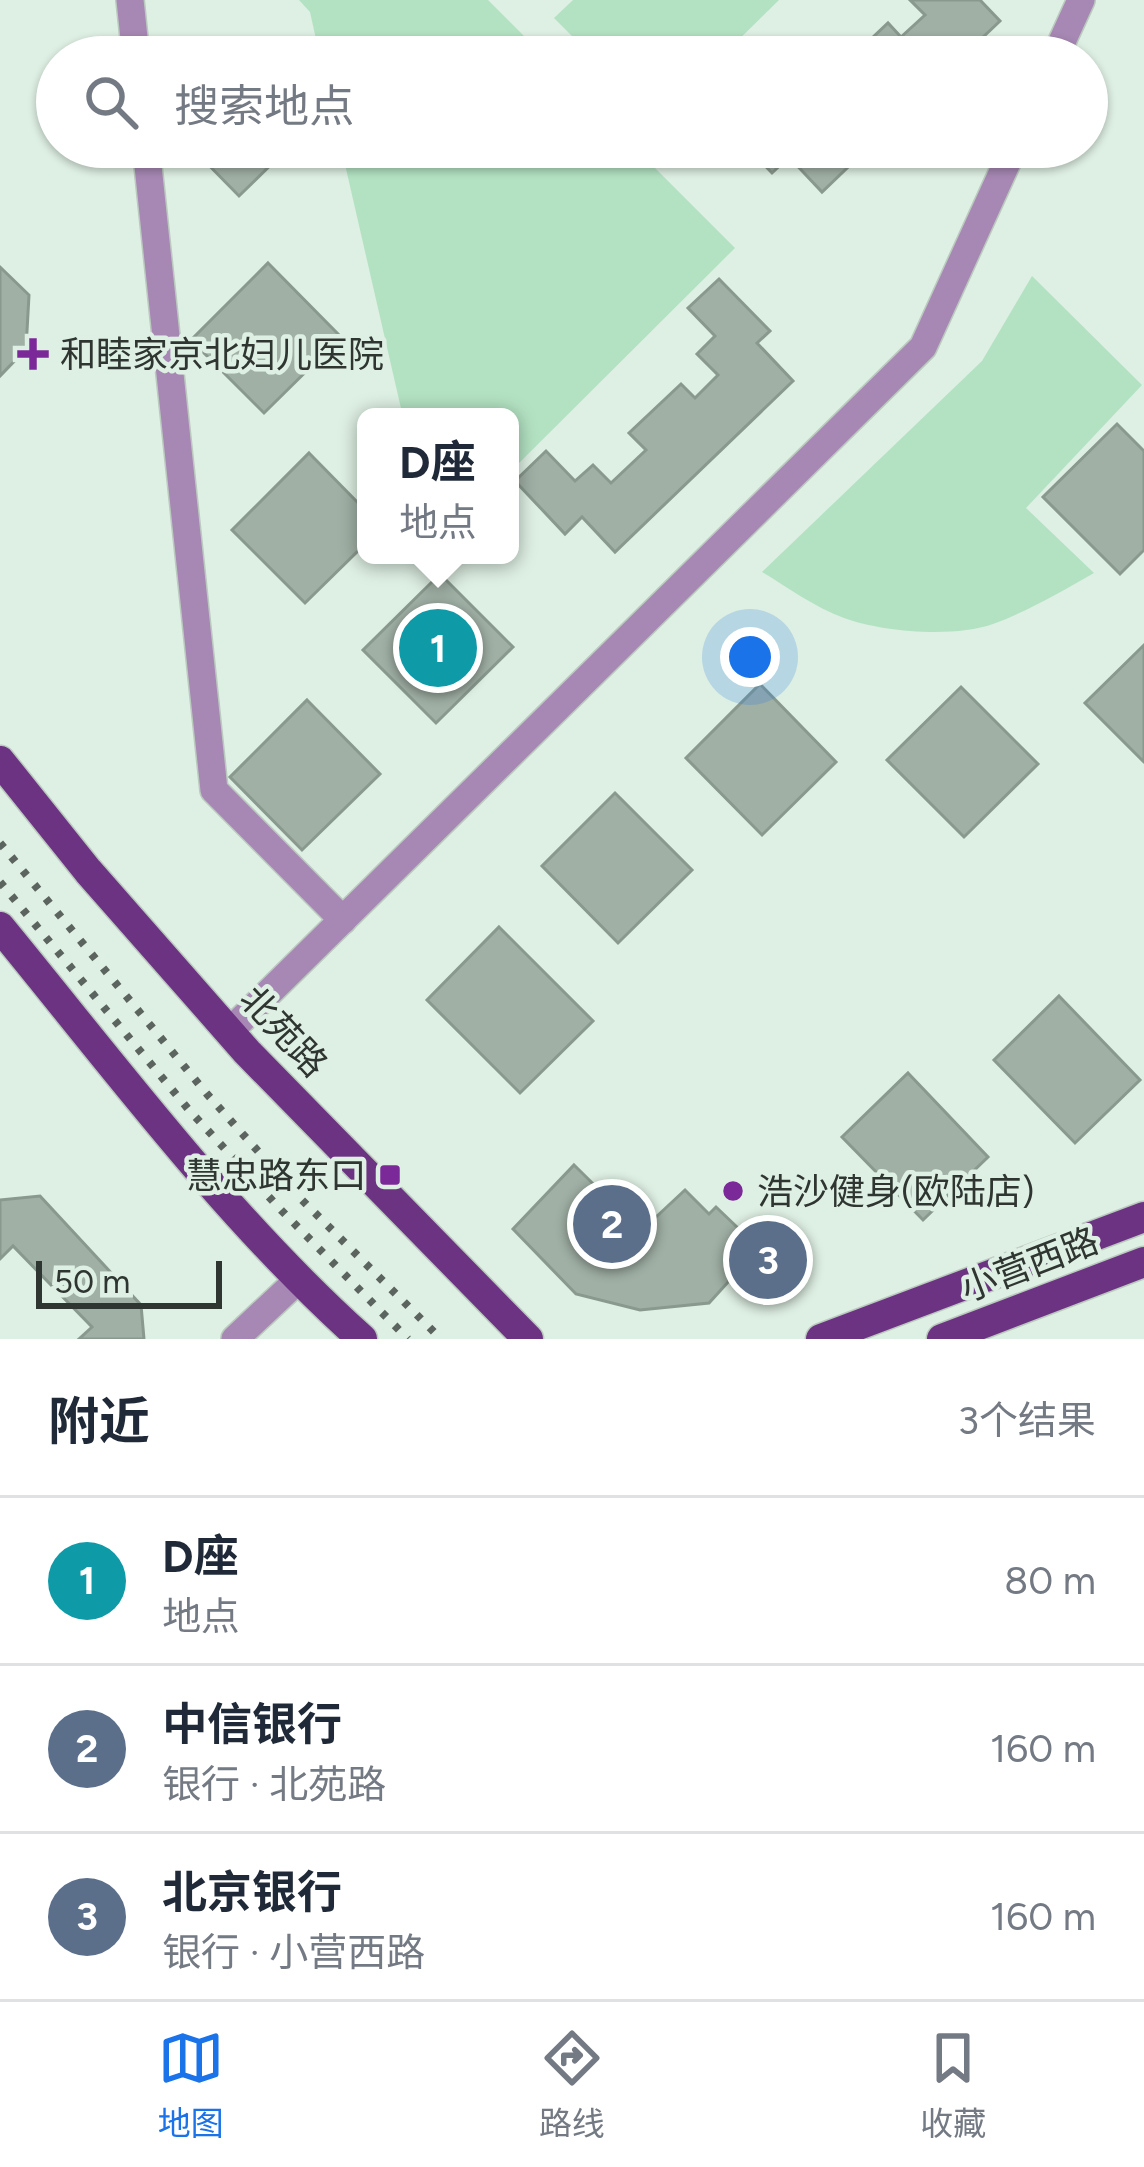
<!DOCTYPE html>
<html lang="zh">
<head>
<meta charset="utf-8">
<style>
  body { margin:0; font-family:Figtree,"Noto Sans SC",sans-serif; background:#f6f6f7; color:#1f2937 }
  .scale { position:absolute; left:36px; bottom:30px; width:186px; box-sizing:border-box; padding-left:12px; border:6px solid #2f3631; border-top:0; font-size:33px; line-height:42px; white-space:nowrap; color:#2f3631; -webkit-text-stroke:9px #deefe3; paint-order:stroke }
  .you { position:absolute; left:750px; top:657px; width:42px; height:42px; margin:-30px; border:9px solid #fff; border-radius:50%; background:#1a73e8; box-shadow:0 0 0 18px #1a73e833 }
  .badge { display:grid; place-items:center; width:78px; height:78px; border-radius:50%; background:#1a73e8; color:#fff; font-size:39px; font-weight:700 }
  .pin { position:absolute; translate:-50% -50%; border:6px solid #fff; box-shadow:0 3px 12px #0006 }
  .popup { position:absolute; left:357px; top:408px; width:162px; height:156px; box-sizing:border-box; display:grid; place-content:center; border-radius:18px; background:#fff; filter:drop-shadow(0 3px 9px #0005); font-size:39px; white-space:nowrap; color:#747a83 }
  .popup b { font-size:45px; color:#1f2937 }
  .popup::after { content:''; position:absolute; left:50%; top:100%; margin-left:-24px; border:24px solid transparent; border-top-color:#fff }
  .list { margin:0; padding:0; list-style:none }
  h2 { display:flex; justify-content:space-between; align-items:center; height:156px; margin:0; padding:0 48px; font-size:51px }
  h2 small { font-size:39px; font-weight:400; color:#747a83 }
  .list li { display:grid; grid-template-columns:78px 1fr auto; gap:36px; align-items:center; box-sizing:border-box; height:168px; padding:0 48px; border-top:3px solid #e0e1e3 }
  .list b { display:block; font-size:45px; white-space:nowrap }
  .list p { margin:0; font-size:39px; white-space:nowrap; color:#747a83 }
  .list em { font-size:39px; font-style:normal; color:#747a83 }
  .icon { flex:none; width:66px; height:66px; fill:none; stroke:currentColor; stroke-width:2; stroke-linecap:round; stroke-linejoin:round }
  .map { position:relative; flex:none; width:1144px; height:1339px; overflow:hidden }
  .search { position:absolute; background:#fff; box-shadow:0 3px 9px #0004; left:36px; right:36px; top:36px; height:132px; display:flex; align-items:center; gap:30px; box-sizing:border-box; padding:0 42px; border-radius:66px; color:#747a83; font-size:45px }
  .sheet { height:660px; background:#fff }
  nav { display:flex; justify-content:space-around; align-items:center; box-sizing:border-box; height:168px; border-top:3px solid #e0e1e3; background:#fff; font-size:33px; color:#747a83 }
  nav a { display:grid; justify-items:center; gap:6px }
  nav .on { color:#1a73e8 }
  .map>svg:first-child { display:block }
  .green { fill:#b3e2c2 }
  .building { fill:#a0b0a5; stroke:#89998e; stroke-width:3 }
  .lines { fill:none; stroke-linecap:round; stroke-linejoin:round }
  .minor-casing { stroke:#bbcabf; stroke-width:30 }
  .major-casing { stroke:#bbcabf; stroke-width:33 }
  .minor { stroke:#a788b4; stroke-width:27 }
  .major { stroke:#6d3383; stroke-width:30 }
  .rail { stroke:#5b645e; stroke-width:8; stroke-dasharray:6 12; stroke-linecap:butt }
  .poi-dot { fill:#7b2898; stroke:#deefe3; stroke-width:4.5 }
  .labels { text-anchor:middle; stroke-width:9; stroke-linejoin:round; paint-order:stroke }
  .poi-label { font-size:36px; fill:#2f3631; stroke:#deefe3; text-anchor:start }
  .street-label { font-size:36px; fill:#2f3631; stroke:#deefe3 }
</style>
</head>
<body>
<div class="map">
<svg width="1144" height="1339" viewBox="0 0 1144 1339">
  <rect width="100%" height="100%" fill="#deefe3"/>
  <!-- green -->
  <g class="green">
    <path d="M299 0H488L545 57H320L310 12Z"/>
    <path d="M573 0H779L721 57H593L554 18Z"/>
    <path d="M341 147H634L735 248 510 472V417H403Z"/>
    <path d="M1032 276 1142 385 1026 508 1094 573C1061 592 1028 611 993 624 954 638 882 632 844 618 814 607 789 588 762 572L982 361Z"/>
  </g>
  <!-- building -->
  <g class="building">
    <path d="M910 0H980L1000 21 962 57H852L888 23 901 37 925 15Z"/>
    <path d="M244 41 259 57H228Z"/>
    <path d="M191 147H289L239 196Z"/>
    <path d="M747 147H869L822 192 789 157 772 173Z"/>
    <path d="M268 263 341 337 264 413 191 340Z"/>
    <path d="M0 267 29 295 26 349 0 376Z"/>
    <path d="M719 279 770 331 757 343 793 381 615 552 582 517 565 534 515 481 546 451 575 481 593 465 611 483 646 450 629 433 681 384 695 398 718 375 697 354 715 336 688 308Z"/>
    <path d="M1117 424 1144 451V550L1120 574 1043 497Z"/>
    <path d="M309 453 366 511V543L305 603 232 530Z"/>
    <path d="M440 574 513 647 436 723 363 650Z"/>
    <path d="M1144 645V762L1085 703Z"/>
    <path d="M760 684 836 762 762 835 686 758Z"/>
    <path d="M961 687 1038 764 964 837 887 760Z"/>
    <path d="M307 700 380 774 302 850 230 777Z"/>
    <path d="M615 793 692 870 618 943 542 866Z"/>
    <path d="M499 927 593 1021 520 1093 427 1000Z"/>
    <path d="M1059 996 1140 1080 1075 1143 994 1060Z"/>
    <path d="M908 1073 988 1157 923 1220 842 1137Z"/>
    <path d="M574 1165 641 1231 685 1190 709 1214 716 1207 759 1248 709 1303 640 1310 576 1294 513 1229Z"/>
    <path d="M40 1196 141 1305 144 1339H79L92 1327 13 1246 0 1259V1200Z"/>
  </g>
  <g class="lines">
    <!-- minor casing -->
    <g class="minor-casing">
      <g id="minor">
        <path d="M130 0 136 57"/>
        <path d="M1055 57 1081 0"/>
        <path d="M146 147 214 790 343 920"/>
        <path d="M229 1032 923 347 1014 147"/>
        <path d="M235 1339 298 1280"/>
      </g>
    </g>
    <!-- major casing -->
    <g class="major-casing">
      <g id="major">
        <path d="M0 761 88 871 247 1052 528 1339"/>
        <path d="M0 927C115 1067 226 1217 362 1339"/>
        <path d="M821 1339 1144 1217"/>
        <path d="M942 1339 1144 1262"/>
      </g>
    </g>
    <!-- minor -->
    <use href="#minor" class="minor"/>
    <!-- major -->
    <use href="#major" class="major"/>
    <!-- rail -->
    <g class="rail">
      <path d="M0 843 207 1094 298 1196 441 1339"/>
      <path d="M0 882 189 1110 282 1211 408 1339"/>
    </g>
  </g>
  <!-- markers -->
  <g class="poi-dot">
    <path d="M27 336h12v12h12v12h-12v12h-12v-12h-12v-12h12z"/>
    <rect x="378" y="1163" width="24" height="24" rx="6"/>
    <circle cx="733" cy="1191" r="12"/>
  </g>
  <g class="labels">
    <!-- poi labels -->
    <g class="poi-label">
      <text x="60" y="367">和睦家京北妇儿医院</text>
      <text x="366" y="1188" text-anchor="end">慧忠路东口</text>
      <text x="757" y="1204">浩沙健身(欧陆店)</text>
    </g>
    <!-- street labels -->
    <g class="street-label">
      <text transform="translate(284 1031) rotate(47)" y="13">北苑路</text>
      <text transform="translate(1029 1264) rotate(-21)" y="13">小营西路</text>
    </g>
  </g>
</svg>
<div class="scale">50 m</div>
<div class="you"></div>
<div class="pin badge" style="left:438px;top:648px;background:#0f9aa8">1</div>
<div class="popup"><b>D座</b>地点</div>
<div class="pin badge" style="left:612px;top:1224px;background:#5c6f8a">2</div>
<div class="pin badge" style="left:768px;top:1260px;background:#5c6f8a">3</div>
<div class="search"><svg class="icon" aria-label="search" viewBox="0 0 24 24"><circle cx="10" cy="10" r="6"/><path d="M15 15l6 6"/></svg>搜索地点</div>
</div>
<section class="sheet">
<h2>附近<small>3个结果</small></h2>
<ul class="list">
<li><span class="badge" style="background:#0f9aa8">1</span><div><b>D座</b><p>地点</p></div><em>80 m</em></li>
<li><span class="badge" style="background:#5c6f8a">2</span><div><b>中信银行</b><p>银行 · 北苑路</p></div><em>160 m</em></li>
<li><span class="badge" style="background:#5c6f8a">3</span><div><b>北京银行</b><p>银行 · 小营西路</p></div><em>160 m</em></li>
</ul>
</section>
<nav>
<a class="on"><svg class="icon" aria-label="map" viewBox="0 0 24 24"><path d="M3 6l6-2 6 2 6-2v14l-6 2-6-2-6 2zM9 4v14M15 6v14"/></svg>地图</a>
<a><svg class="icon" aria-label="directions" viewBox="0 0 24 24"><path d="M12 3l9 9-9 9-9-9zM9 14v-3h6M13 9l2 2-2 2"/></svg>路线</a>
<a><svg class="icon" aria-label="saved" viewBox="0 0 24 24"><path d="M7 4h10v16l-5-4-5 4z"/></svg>收藏</a>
</nav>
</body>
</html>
